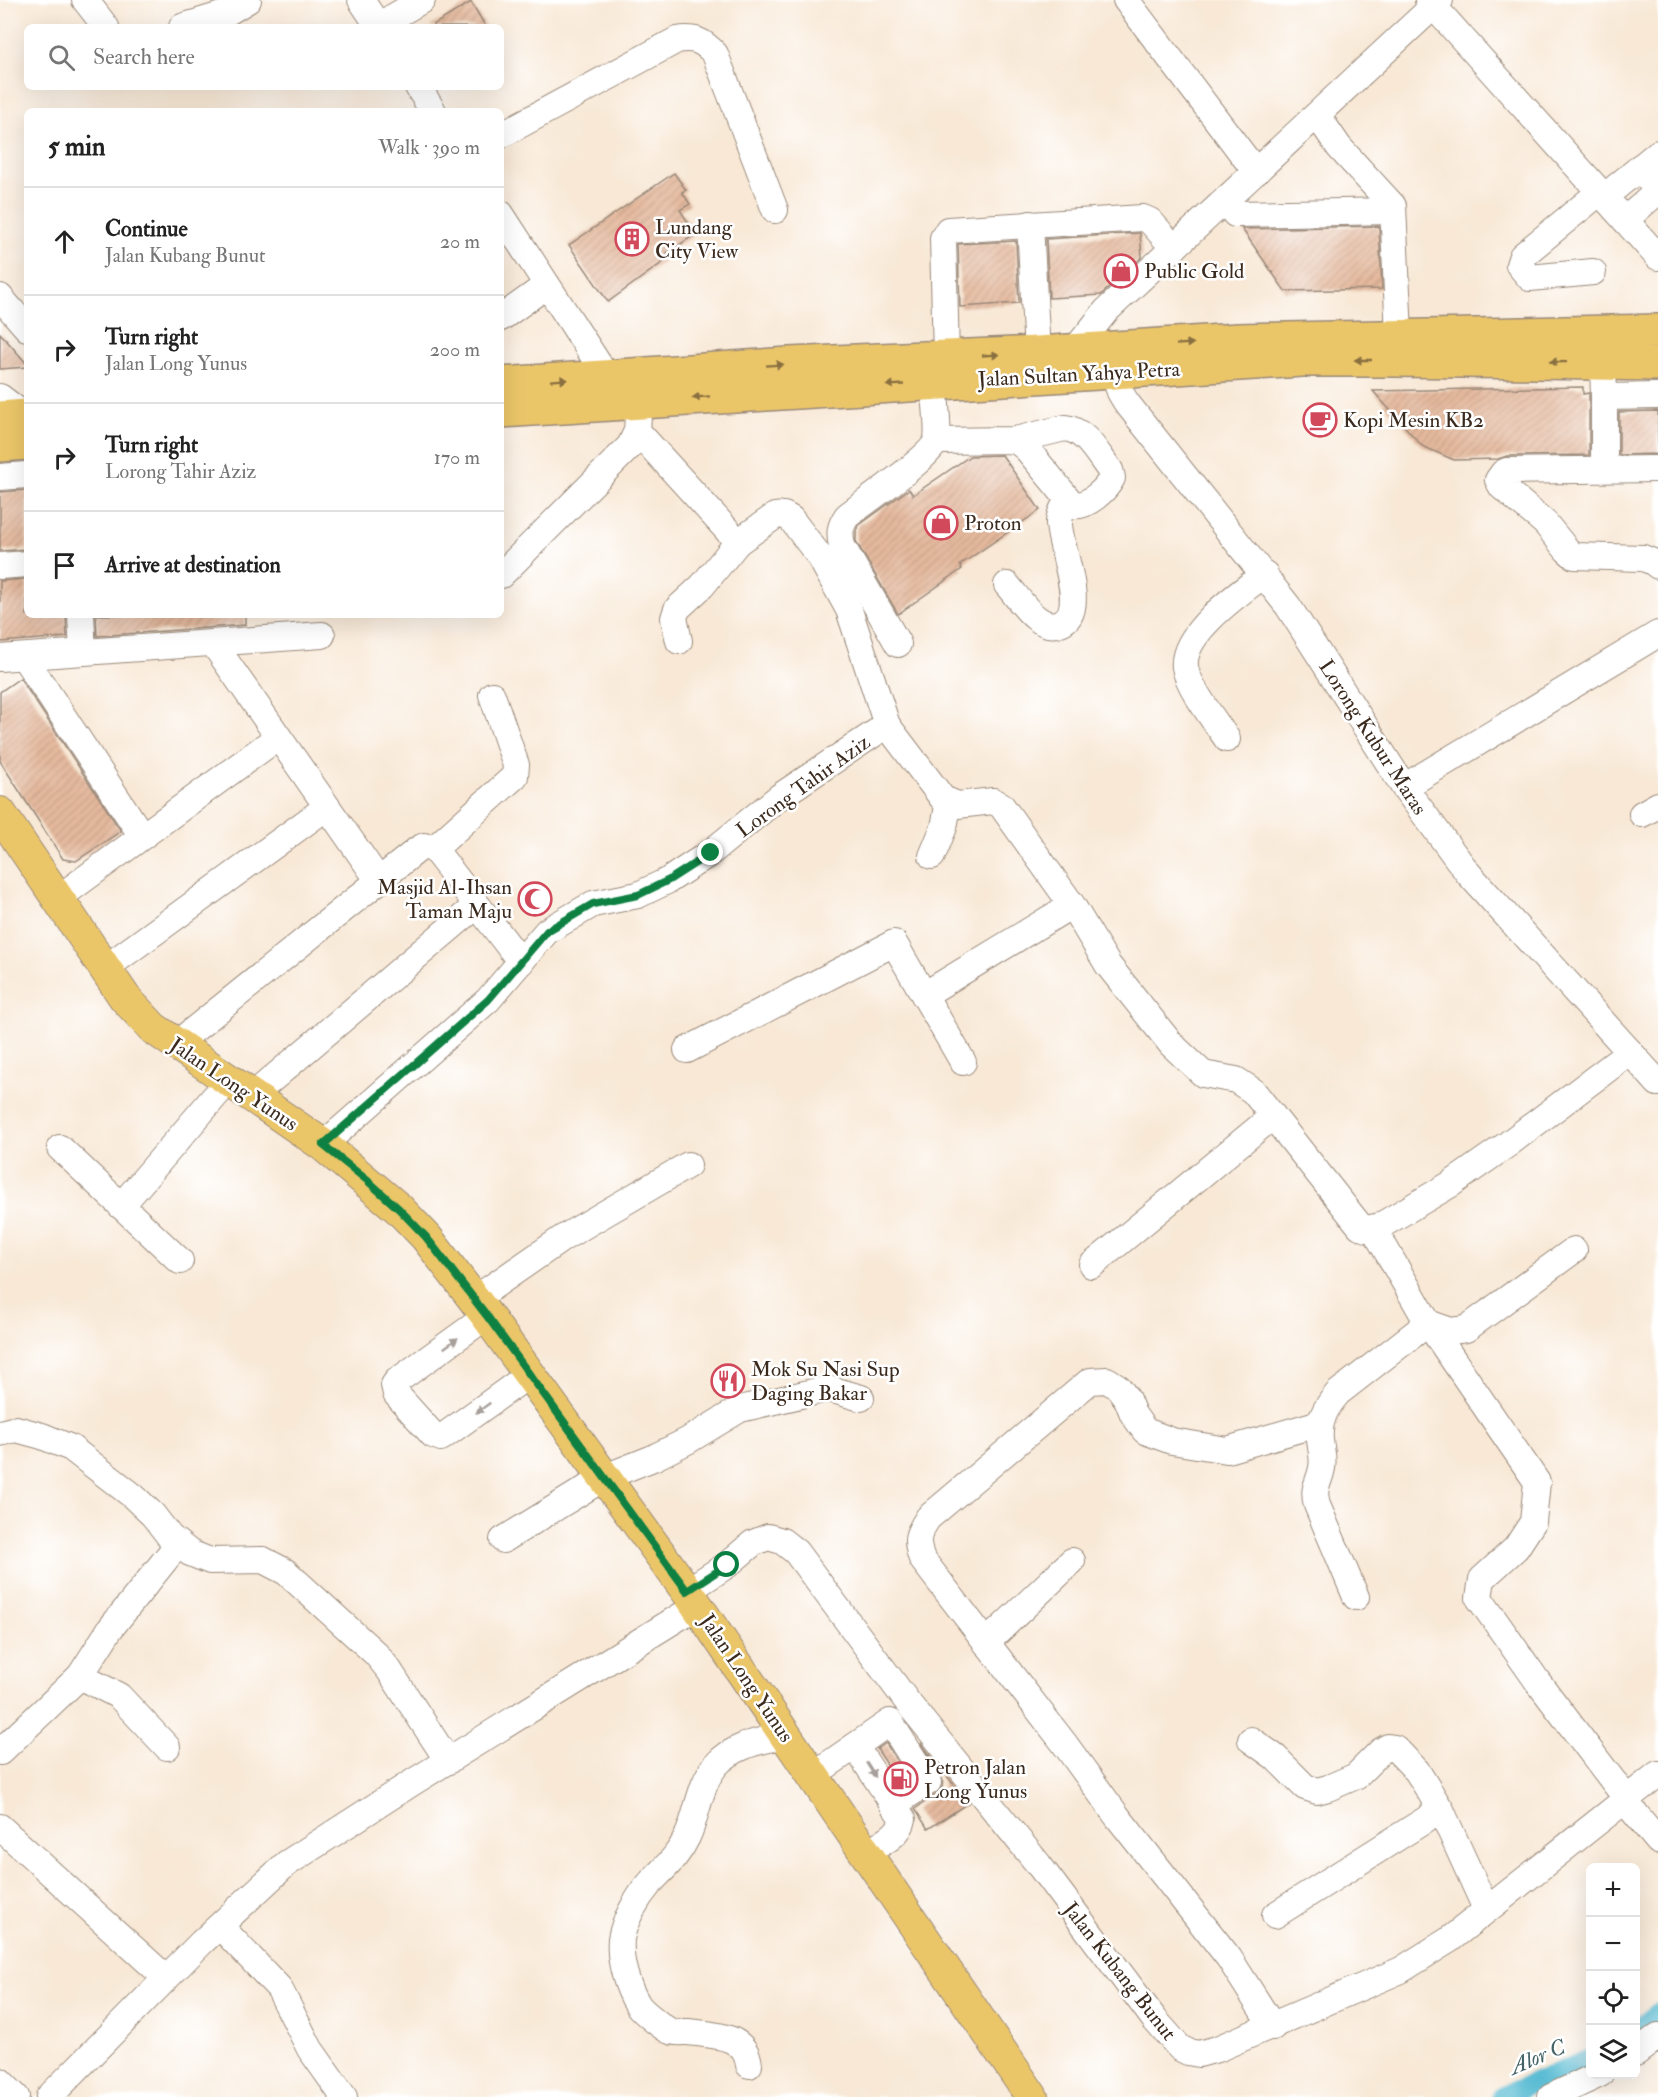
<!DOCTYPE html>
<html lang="en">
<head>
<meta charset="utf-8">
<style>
  body { margin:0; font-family:"IM FELL Double Pica",serif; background:#f6f6f6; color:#222 }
  .controls { position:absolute; right:18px; bottom:18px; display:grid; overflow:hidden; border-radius:9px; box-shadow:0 6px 24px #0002 }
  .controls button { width:54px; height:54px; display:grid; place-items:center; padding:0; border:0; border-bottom:2px solid #e0e0e0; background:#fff; color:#222; font:30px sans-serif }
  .stop { position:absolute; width:18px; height:18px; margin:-14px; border:4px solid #0b8043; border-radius:50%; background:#fff }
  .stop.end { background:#0b8043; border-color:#fff; box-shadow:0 2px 6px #0008 }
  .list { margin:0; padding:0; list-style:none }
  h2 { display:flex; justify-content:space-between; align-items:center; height:78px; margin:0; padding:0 24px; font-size:26px }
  h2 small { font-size:20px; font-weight:400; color:#767676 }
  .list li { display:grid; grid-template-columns:39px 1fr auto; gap:18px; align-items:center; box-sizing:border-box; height:108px; padding:0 24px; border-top:2px solid #e0e0e0 }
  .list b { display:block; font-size:22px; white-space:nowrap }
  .list p { margin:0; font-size:20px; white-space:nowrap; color:#767676 }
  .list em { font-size:20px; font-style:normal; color:#767676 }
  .icon { flex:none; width:33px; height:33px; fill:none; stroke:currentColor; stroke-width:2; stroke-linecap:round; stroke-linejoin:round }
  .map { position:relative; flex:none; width:1658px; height:2097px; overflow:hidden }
  .search { position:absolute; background:#fff; box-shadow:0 6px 24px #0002; left:24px; top:24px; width:480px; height:66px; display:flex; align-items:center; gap:15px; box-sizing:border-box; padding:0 21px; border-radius:9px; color:#767676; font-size:22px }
  .panel { position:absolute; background:#fff; box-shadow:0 6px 24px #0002; left:24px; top:108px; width:480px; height:510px; border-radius:9px }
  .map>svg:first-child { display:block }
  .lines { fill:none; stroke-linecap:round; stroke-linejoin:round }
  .canal { stroke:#53b9d1; stroke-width:20 }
  .building { fill:url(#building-hatch) }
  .minor-casing { stroke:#9a897a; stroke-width:28 }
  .major-casing { stroke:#9a897a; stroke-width:34 }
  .highway-casing { stroke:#9a897a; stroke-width:36 }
  .minor { stroke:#fff; stroke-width:26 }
  .major { stroke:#ebc669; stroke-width:32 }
  .highway { stroke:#ebc669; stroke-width:33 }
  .oneway { fill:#8a7040 }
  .oneway2 { fill:#a79f9a }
  .route { stroke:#0b8043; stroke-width:8 }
  .labels { text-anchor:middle; stroke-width:5; stroke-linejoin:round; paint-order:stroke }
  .poi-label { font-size:21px; fill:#3b2a1e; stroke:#fff; text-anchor:start }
  .street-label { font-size:21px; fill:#3b2a1e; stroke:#fff }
  .water-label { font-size:22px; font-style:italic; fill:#456366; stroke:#fff }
</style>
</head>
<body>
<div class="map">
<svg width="1658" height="2097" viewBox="0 0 1658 2097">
  <defs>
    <pattern id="building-hatch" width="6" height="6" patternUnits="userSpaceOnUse" patternTransform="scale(1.5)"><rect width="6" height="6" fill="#e5b99d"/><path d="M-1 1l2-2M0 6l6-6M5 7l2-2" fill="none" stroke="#c59f87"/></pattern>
  </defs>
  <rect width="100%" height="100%" fill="#fff"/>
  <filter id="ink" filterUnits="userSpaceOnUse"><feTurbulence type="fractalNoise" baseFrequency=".0167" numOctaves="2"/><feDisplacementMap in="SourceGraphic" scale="12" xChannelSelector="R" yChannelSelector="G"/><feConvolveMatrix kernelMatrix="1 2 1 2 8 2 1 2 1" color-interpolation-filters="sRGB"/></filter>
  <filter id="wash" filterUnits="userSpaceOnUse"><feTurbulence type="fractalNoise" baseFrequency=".008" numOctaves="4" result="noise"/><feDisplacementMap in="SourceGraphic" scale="24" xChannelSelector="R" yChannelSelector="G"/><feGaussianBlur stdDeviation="1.35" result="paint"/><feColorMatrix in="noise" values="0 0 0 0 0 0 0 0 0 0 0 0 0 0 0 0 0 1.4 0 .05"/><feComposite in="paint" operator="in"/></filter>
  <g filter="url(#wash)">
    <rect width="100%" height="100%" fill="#f8e8d5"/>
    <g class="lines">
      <!-- canal -->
      <g class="canal">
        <path d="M1636 2030 1658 2013"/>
        <path d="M1501 2097 1590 2059"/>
      </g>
    </g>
    <g id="blocks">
      <!-- building -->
      <g class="building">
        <path d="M471 2 486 27H430Z"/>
        <path d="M674 173 686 190 682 192 690 204 680 210 696 234 667 253 670 257 608 302 569 245Z"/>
        <path d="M1379 226 1382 289 1285 291 1242 229Z"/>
        <path d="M1140 233 1142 257 1101 295 1049 298 1046 239Z"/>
        <path d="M1016 241 1019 303 960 307 958 244Z"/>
        <path d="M0 333 27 364V367L0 369Z"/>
        <path d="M1583 387V394L1589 393V455L1507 456 1498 459 1454 460 1422 446 1373 391Z"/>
        <path d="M1658 411V454L1619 455V412Z"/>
        <path d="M1002 455 1040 510 960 565 962 569 898 614 856 541V532L858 526 909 489 913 495 970 456Z"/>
        <path d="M27 490V549L0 551V492Z"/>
        <path d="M27 579V615H66L67 637 0 642V581Z"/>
        <path d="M96 615H245V625L97 636Z"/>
        <path d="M20 678 121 831 76 861 63 859 0 761V692Z"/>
        <path d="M886 1743 907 1778 899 1783 877 1749Z"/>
        <path d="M921 1743 968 1803 928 1829 915 1809 937 1794 942 1788 943 1781Z"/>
      </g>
    </g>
  </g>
  <g filter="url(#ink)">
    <use href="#blocks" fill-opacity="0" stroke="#9a897a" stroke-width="1.5"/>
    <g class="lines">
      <!-- minor casing -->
      <g class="minor-casing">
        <g id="minor">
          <path d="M85 0 106 27"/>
          <path d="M361 0 379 27"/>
          <path d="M1126 0 1256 172"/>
          <path d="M1428 0 1658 257"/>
          <path d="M378 26 422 0"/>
          <path d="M182 27 225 14 248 0"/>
          <path d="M418 87 433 111"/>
          <path d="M1317 115 1339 147 1393 206 1399 335"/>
          <path d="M501 135 677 40C695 37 703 41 715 54L775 210"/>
          <path d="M1604 197 1658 153"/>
          <path d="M501 214 607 377"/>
          <path d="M1235 214 1393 211"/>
          <path d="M1625 220 1657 192 1656 189 1640 167"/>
          <path d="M1030 224 1037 353"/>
          <path d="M1593 272 1530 278 1519 265 1522 256 1600 192"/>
          <path d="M0 297 27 328"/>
          <path d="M501 318 547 285"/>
          <path d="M1074 351 1106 311 1440 0"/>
          <path d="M946 357 943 238 948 230 1143 218 1150 221 1174 248"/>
          <path d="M1603 363 1604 397 1658 396"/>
          <path d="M1113 372 1120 392 1126 402 1288 606 1404 787 1468 873 1658 1083"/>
          <path d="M0 397 25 416"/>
          <path d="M1604 397V469"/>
          <path d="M637 431 738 542"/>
          <path d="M937 441 1015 440 1065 428C1086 430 1098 455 1110 470L1112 478C1106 490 1086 508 1073 505L1026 448 1015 440"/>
          <path d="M1658 469 1507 471 1503 473 1498 480 1502 487 1545 523 1567 550 1574 556 1643 558 1653 562 1658 566"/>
          <path d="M0 477 27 475"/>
          <path d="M0 566 27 564"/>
          <path d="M501 575 630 446 637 431 639 401"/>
          <path d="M1007 585C1020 599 1038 632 1060 623 1090 612 1058 545 1059 522 1060 513 1063 507 1068 501"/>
          <path d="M81 615 83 652"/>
          <path d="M679 641 674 618 677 609 702 586 738 542 775 516 784 515 791 519 820 557 849 610 887 725 943 799 958 805 993 801 1001 805 1072 905 1108 965 1171 1044 1203 1074 1236 1080 1253 1091 1360 1226 1367 1229 1380 1226 1451 1184 1508 1144 1630 1052"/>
          <path d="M213 643 379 881"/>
          <path d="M898 644 842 546C839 533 840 526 847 516 863 503 933 456 937 439 939 429 935 396 934 383"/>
          <path d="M24 657 142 836"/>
          <path d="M0 658 322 635"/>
          <path d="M1227 739C1215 721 1188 687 1185 667 1181 633 1241 592 1265 574"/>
          <path d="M1404 787 1658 634"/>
          <path d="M1642 814 1658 805"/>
          <path d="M434 849 515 776 516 765 492 695"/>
          <path d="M932 856 944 827 949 802"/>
          <path d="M57 899 278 737"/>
          <path d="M104 969 327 807"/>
          <path d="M924 995 1072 905"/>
          <path d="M175 1045 417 850 424 846 434 849 521 962"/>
          <path d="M687 1050 894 943 963 1062"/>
          <path d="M251 1097 477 905"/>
          <path d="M323 1145 488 1000 547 931 593 904 638 895 669 880 710 853 779 797 887 725"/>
          <path d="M60 1148 180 1261"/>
          <path d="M121 1206 228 1081"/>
          <path d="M1374 1229 1428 1323 1537 1482 1533 1522 1516 1548 1482 1579 1479 1598 1538 1682 1626 1798"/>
          <path d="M1092 1265 1273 1116"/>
          <path d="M475 1299 563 1238 688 1165"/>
          <path d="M487 1316 397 1381 394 1385 396 1394 433 1435 441 1438 530 1374"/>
          <path d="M1428 1323 1451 1331 1466 1329 1574 1250"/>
          <path d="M0 1433 16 1429 42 1436 71 1448 133 1496 153 1515 170 1537 190 1553 210 1561 263 1560 286 1572 376 1654 389 1670 448 1761"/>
          <path d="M503 1540 605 1477 653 1458 687 1441 740 1409 822 1390H833L861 1398"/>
          <path d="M687 1591 727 1565 753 1543 768 1537 782 1541 796 1552 912 1708 1039 1865 1155 2020 1180 2048 1188 2052 1199 2054 1217 2049 1401 1970 1449 1940 1658 1774"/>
          <path d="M1356 1597 1317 1505C1312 1486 1319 1485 1322 1468 1324 1458 1321 1450 1320 1440 1318 1420 1326 1407 1338 1393L1428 1323"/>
          <path d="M986 1643 1072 1561"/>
          <path d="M80 1676 110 1629 178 1544"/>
          <path d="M1251 1740 1275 1757 1305 1787 1317 1791 1328 1788 1356 1776 1381 1751 1388 1747 1395 1748 1417 1771 1441 1810 1486 1909"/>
          <path d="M855 1746 890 1722 928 1782 893 1805"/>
          <path d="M0 1752 80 1676 119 1696 167 1747"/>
          <path d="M813 1775 855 1746 903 1819C900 1836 879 1844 866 1853"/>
          <path d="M1624 1800 1658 1841"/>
          <path d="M0 1827 166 1978"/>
          <path d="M1275 1915 1441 1810"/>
          <path d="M220 1926 279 1988 310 2049 344 2097"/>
          <path d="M1273 2027 1229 1958 1117 1816 1064 1743 922 1559C915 1539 917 1535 928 1518L1090 1381 1107 1380 1118 1387 1127 1399 1133 1414 1145 1431 1172 1441 1227 1450 1320 1423"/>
          <path d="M1636 2053 1658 2036"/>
          <path d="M749 2065C746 2034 713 2035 688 2032 683 2032 675 2033 670 2031 663 2028 642 2011 638 2005 627 1987 619 1961 621 1939 624 1920 638 1897 650 1883 665 1867 677 1858 687 1837 698 1814 699 1785 716 1765 734 1745 760 1741 786 1735"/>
          <path d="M0 2081 16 2097"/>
          <path d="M49 2097 202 1942 286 1864 410 1784 697 1606"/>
          <path d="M1551 2097 1600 2074"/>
        </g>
      </g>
      <!-- major casing -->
      <g class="major-casing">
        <path id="major" d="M0 813 125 998 153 1028 323 1145 399 1209 426 1237 487 1316 687 1591 1032 2097"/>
      </g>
      <!-- highway casing -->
      <g class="highway-casing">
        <g id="highway">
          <path d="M501 384 789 364 1037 353 1238 340 1658 331"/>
          <path d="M501 411 1302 360H1394L1658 364"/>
          <path d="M0 418 27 416"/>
          <path d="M0 445 27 443"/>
        </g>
      </g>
      <!-- minor -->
      <use href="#minor" class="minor"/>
      <!-- major -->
      <use href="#major" class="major"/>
      <!-- highway -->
      <use href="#highway" class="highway"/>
    </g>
    <!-- one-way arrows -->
    <defs><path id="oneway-solid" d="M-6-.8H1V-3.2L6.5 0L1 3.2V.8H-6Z" transform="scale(1.5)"/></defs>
    <g class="oneway">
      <use href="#oneway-solid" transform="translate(1185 344) rotate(-4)"/>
      <use href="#oneway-solid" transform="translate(991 355) rotate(-3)"/>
      <use href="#oneway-solid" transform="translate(1363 360) rotate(180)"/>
      <use href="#oneway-solid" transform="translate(1558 362) rotate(-179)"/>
      <use href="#oneway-solid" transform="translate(775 365) rotate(-4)"/>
      <use href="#oneway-solid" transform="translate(559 380) rotate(-4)"/>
      <use href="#oneway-solid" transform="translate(895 385) rotate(177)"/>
      <use href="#oneway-solid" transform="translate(701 397) rotate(176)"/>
    </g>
    <g class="oneway2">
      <use href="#oneway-solid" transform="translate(451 1343) rotate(-36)"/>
      <use href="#oneway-solid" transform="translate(483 1408) rotate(144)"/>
      <use href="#oneway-solid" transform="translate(871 1770) rotate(57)"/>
    </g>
  </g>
  <g class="lines" filter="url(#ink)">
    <!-- route -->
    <path class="route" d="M711 853 669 880 638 895 593 904 547 931 488 1000 323 1145 368 1181 399 1209 426 1237 487 1316 687 1591 727 1565"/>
  </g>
  <!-- icons -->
  <defs>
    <g id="building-ring" transform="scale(1.725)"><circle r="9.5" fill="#fff" stroke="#d1495b" stroke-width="1.5"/><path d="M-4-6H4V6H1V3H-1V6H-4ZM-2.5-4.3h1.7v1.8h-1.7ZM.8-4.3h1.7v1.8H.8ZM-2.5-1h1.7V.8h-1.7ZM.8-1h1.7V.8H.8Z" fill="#d1495b"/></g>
    <g id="shop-ring" transform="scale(1.725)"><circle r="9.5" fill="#fff" stroke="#d1495b" stroke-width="1.5"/><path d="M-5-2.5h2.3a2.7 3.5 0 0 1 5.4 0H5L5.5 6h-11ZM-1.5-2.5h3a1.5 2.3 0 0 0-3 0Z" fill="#d1495b"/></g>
    <g id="cafe-ring" transform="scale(1.725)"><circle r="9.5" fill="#fff" stroke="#d1495b" stroke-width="1.5"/><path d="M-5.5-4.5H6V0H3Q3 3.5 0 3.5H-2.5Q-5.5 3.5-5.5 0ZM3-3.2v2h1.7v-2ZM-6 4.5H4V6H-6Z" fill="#d1495b"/></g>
    <g id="mosque-ring" transform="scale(1.725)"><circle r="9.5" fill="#fff" stroke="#d1495b" stroke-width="1.5"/><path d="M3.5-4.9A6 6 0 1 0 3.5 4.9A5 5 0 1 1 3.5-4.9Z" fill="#d1495b"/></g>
    <g id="restaurant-ring" transform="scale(1.725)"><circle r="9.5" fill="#fff" stroke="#d1495b" stroke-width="1.5"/><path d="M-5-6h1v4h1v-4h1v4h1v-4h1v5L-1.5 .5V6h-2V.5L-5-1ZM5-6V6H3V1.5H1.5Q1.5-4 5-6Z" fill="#d1495b"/></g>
    <g id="fuel-ring" transform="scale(1.725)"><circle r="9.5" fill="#fff" stroke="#d1495b" stroke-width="1.5"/><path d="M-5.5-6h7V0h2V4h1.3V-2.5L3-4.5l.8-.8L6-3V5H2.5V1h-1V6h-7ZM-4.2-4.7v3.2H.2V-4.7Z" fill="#d1495b"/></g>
  </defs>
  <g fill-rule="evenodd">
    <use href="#building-ring" x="632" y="239"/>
    <use href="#shop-ring" x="1121" y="271"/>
    <use href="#cafe-ring" x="1320" y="420"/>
    <use href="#shop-ring" x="941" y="523"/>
    <use href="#mosque-ring" x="535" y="899"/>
    <use href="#restaurant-ring" x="728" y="1381"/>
    <use href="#fuel-ring" x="901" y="1779"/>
  </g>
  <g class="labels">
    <!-- poi labels -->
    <g class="poi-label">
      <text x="655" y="234">Lundang<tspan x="655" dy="24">City View</tspan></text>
      <text x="1144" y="278">Public Gold</text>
      <text x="1343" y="427">Kopi Mesin KB2</text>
      <text x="964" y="530">Proton</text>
      <text x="512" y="894" text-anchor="end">Masjid Al-Ihsan<tspan x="512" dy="24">Taman Maju</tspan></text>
      <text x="751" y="1376">Mok Su Nasi Sup<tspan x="751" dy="24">Daging Bakar</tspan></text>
      <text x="924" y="1774">Petron Jalan<tspan x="924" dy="24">Long Yunus</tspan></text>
    </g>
    <!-- street labels -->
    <g class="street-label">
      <text transform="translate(1079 374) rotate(-3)" y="7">Jalan Sultan Yahya Petra</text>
      <text transform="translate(1373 737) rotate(57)" y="7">Lorong Kubur Maras</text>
      <text transform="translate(803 786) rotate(-36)" y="7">Lorong Tahir Aziz</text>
      <text transform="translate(234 1084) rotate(34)" y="7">Jalan Long Yunus</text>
      <text transform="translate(747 1678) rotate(56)" y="7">Jalan Long Yunus</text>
      <text transform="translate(1120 1971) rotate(52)" y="7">Jalan Kubang Bunut</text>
    </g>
    <!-- water labels -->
    <g class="water-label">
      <text transform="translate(1537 2056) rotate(-23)" y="8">Alor C</text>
    </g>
  </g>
</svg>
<div class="controls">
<button>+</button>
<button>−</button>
<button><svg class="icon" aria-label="locate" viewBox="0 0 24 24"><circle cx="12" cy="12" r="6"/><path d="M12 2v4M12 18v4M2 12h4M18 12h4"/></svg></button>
<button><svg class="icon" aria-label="layers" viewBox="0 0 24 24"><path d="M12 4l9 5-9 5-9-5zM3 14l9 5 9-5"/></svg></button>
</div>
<div class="stop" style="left:727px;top:1565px"></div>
<div class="stop end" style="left:711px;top:853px"></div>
<div class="search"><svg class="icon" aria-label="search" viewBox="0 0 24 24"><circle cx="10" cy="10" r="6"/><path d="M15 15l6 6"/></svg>Search here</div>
<section class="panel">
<h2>5 min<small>Walk · 390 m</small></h2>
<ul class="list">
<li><svg class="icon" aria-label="ahead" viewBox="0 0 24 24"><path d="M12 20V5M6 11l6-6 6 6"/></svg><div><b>Continue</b><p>Jalan Kubang Bunut</p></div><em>20 m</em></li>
<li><svg class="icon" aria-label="right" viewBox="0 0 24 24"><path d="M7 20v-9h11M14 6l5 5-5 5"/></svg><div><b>Turn right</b><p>Jalan Long Yunus</p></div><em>200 m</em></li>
<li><svg class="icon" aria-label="right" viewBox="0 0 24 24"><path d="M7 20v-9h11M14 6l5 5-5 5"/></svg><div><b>Turn right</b><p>Lorong Tahir Aziz</p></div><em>170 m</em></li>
<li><svg class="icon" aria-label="arrive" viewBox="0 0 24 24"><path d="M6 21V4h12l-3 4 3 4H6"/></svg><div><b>Arrive at destination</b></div></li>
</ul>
</section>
</div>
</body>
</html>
